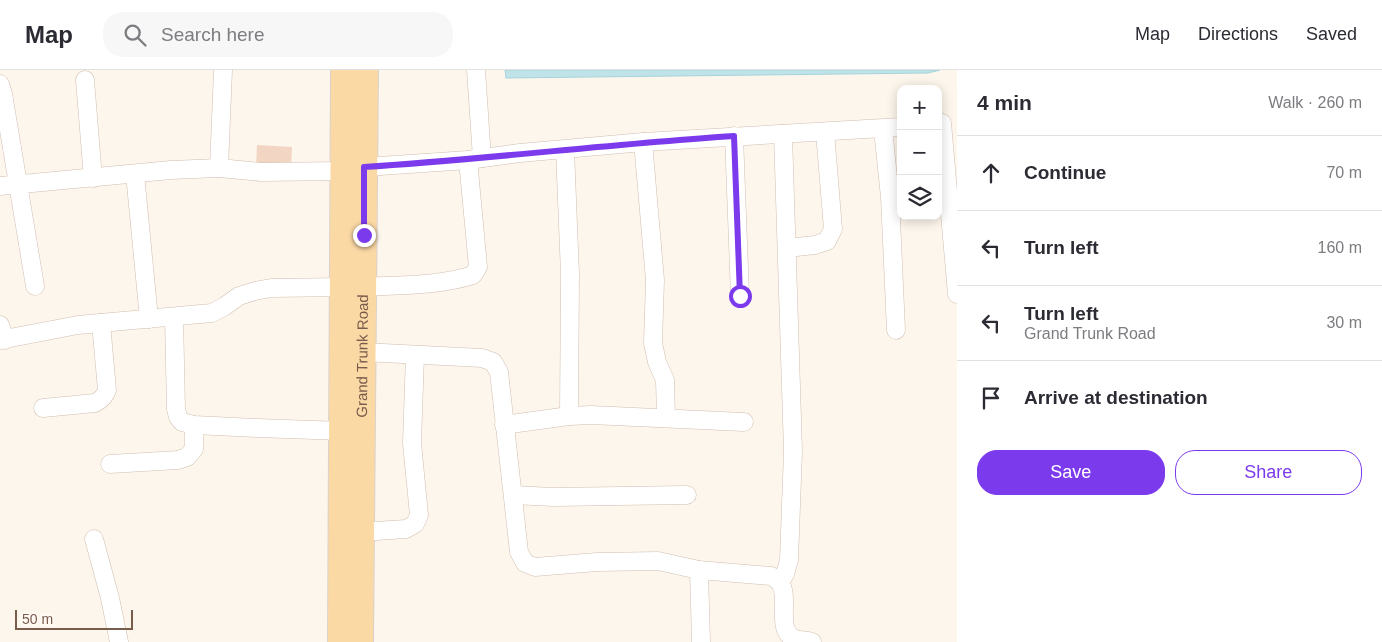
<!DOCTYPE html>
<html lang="en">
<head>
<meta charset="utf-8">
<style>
  body { margin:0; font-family:Helvetica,sans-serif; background:#f7f7f7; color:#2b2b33 }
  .controls { position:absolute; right:15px; top:15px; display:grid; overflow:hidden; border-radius:10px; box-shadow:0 2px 12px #0003 }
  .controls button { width:45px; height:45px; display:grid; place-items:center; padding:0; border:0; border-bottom:1px solid #e1e1e2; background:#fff; color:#2b2b33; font:25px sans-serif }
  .scale { position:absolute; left:15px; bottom:12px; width:118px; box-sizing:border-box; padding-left:5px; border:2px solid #7a5c4d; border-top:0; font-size:14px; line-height:18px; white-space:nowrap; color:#7a5c4d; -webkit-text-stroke:4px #fffaf3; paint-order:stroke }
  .stop { position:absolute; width:15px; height:15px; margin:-11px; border:4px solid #7c3aed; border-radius:50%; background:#fff }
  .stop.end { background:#7c3aed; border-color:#fff; box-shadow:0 1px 5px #0008 }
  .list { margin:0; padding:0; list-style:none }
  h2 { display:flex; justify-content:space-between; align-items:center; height:65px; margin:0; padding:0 20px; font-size:21px }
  h2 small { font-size:16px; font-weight:400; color:#7c7c81 }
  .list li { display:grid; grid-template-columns:32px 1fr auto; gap:15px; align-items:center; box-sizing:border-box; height:75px; padding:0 20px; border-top:1px solid #e1e1e2 }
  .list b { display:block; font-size:19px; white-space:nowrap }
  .list p { margin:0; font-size:16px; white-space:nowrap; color:#7c7c81 }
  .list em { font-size:16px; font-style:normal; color:#7c7c81 }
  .actions { display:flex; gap:10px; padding:15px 20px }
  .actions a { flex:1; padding:11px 0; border:1px solid #7c3aed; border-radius:20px; text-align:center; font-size:18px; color:#7c3aed }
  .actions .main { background:#7c3aed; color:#fff }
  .icon { flex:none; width:28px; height:28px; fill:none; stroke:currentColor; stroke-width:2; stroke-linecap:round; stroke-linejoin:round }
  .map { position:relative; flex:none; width:957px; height:572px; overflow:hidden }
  header { display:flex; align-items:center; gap:30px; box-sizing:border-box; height:70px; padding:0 25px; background:#fff; border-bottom:1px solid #e1e1e2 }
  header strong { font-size:24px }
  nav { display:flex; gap:28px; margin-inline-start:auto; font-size:18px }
  .search { width:350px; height:45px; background:#f7f7f7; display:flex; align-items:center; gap:12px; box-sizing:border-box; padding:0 18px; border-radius:20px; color:#7c7c81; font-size:19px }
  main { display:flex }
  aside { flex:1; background:#fff }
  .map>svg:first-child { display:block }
  .water { fill:#bfe3e8; stroke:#a5d3da }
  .building { fill:#f3d5c3 }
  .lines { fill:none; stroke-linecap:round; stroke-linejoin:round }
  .street-casing { stroke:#d1beb0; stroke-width:19 }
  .primary-casing { stroke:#dad1cd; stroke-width:28 }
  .street { stroke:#fff; stroke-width:18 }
  .primary { stroke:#fbd9a5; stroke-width:26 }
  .route { stroke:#7c3aed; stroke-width:6 }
  .labels { text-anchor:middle; stroke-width:4; stroke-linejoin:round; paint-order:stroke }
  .street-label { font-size:15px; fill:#7a5c4d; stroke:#fffaf3 }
</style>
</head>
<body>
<header>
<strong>Map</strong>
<div class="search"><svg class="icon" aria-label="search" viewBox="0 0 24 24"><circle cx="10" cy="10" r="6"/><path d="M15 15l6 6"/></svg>Search here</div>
<nav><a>Map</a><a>Directions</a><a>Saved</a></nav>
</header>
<main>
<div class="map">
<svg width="957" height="572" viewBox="0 0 957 572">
  <rect width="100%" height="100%" fill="#fdf6ec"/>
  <!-- water -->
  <path class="water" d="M505 0H940L928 3 506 8Z"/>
  <!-- building -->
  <path class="building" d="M257 75 292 77 291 100 256 99Z"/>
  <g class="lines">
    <!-- street casing -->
    <g class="street-casing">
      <g id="street">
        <path d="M476 0 482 88"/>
        <path d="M85 10 93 108"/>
        <path d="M0 14 3 24 35 216"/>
        <path d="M942 53 957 224"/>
        <path d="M883 59 890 127 896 260"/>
        <path d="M734 66 740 226"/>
        <path d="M643 72 655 210 653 273 657 292 665 310 666 348"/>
        <path d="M565 80 570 204 569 346"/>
        <path d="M365 97 468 90 520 83 643 72 901 57"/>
        <path d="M219 98 223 0"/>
        <path d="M135 104 149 249"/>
        <path d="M0 116 171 100 219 98 261 102 344 101"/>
        <path d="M787 178 815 175 827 171 833 159 825 62"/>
        <path d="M363 217C399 215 439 216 473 205L478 197 468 90"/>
        <path d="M174 247 176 339 178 347 182 352 194 355 257 358 343 361"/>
        <path d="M0 255 5 270"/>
        <path d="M0 270 78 255 212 243 225 236 239 226 255 221 271 218 343 217"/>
        <path d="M363 282 482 288 493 292 499 302 519 482 525 493 535 497 597 492 658 491 699 500 771 506C774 508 778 510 780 513 790 527 776 559 793 568 798 571 806 570 812 572"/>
        <path d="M43 338 95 333C101 330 105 326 107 320L101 253"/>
        <path d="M504 355 569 346 591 345 744 352"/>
        <path d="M110 394 178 390 187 387 194 379V355"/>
        <path d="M513 425 553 427 687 425"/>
        <path d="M361 462 406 459 415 454 419 445 412 373 415 285"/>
        <path d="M94 469 110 528 119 572"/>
        <path d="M699 500 701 572"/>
        <path d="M780 512 785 504 789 490 793 381 783 64"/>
      </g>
    </g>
    <!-- primary casing -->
    <g class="primary-casing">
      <g id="primary">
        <path d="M341 572 344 0"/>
        <path id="s1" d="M360 572 365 0"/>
      </g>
    </g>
    <!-- street -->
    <use href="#street" class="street"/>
    <!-- primary -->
    <use href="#primary" class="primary"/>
  </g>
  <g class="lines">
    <!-- route -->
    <path class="route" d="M364 165V97C488 89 611 74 734 66L740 226"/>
  </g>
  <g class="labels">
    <!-- street labels -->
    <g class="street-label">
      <text dy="5" stroke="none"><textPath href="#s1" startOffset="286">Grand Trunk Road</textPath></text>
    </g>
  </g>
</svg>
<div class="controls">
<button>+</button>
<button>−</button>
<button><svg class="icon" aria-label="layers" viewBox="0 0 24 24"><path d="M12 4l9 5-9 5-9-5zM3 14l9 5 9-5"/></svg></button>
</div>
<div class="scale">50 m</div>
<div class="stop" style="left:740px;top:226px"></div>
<div class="stop end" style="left:364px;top:165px"></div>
</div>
<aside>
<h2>4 min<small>Walk · 260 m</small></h2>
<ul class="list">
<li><svg class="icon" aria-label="ahead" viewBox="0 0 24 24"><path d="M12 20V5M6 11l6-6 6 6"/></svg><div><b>Continue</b></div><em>70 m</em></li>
<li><svg class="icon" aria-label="left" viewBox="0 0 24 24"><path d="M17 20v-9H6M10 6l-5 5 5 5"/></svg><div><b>Turn left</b></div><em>160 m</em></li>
<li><svg class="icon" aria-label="left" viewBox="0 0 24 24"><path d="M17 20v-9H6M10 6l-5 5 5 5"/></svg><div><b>Turn left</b><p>Grand Trunk Road</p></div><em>30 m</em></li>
<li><svg class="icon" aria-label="arrive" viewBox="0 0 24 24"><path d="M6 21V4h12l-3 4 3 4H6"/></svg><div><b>Arrive at destination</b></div></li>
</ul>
<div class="actions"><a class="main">Save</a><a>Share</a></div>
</aside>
</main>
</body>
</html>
